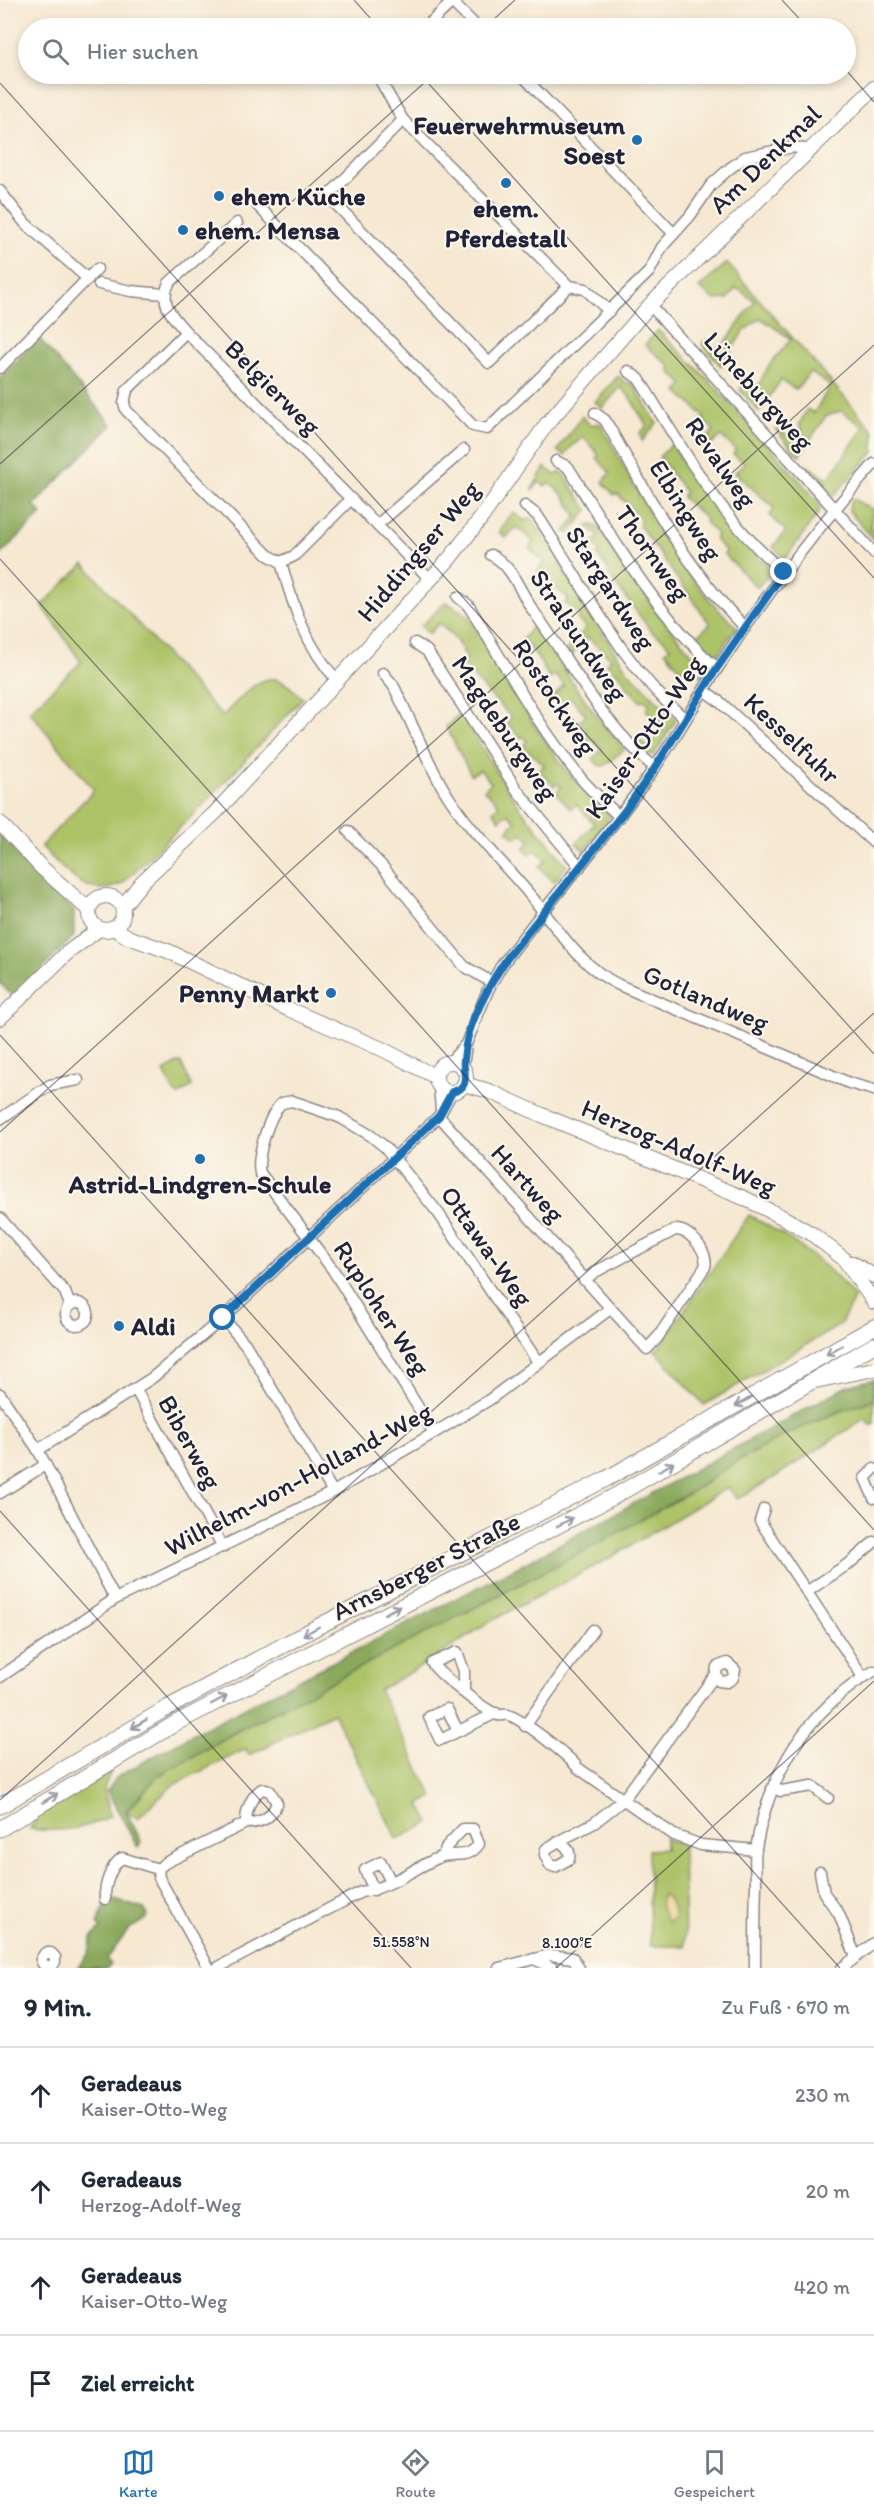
<!DOCTYPE html>
<html lang="de">
<head>
<meta charset="utf-8">
<style>
  body { margin:0; font-family:Itim,sans-serif; background:#f2f2f3; color:#1f2937 }
  .stop { position:absolute; width:18px; height:18px; margin:-14px; border:4px solid #1f6fb2; border-radius:50%; background:#fff }
  .stop.end { background:#1f6fb2; border-color:#fff; box-shadow:0 2px 6px #0008 }
  .list { margin:0; padding:0; list-style:none }
  h2 { display:flex; justify-content:space-between; align-items:center; height:78px; margin:0; padding:0 24px; font-size:26px }
  h2 small { font-size:20px; font-weight:400; color:#747a83 }
  .list li { display:grid; grid-template-columns:39px 1fr auto; gap:18px; align-items:center; box-sizing:border-box; height:96px; padding:0 24px; border-top:2px solid #e0e1e3 }
  .list b { display:block; font-size:22px; white-space:nowrap }
  .list p { margin:0; font-size:20px; white-space:nowrap; color:#747a83 }
  .list em { font-size:20px; font-style:normal; color:#747a83 }
  .icon { flex:none; width:33px; height:33px; fill:none; stroke:currentColor; stroke-width:2; stroke-linecap:round; stroke-linejoin:round }
  .map { position:relative; flex:none; width:874px; height:1968px; overflow:hidden }
  .search { position:absolute; background:#fff; box-shadow:0 3px 9px #0003; left:18px; right:18px; top:18px; height:66px; display:flex; align-items:center; gap:15px; box-sizing:border-box; padding:0 21px; border-radius:33px; color:#747a83; font-size:22px }
  .sheet { height:462px; background:#fff }
  nav { display:flex; justify-content:space-around; align-items:center; box-sizing:border-box; height:84px; border-top:2px solid #e0e1e3; background:#fff; font-size:16px; color:#747a83 }
  nav a { display:grid; justify-items:center; gap:3px }
  nav .on { color:#1f6fb2 }
  .map>svg:first-child { display:block }
  .green { fill:#adc368; stroke:#687252; stroke-width:1.5 }
  .forest { fill:#8aa95c; stroke:#56664c; stroke-width:1.5 }
  .sand { fill:#eeda9e; stroke:#887e6c; stroke-width:1.5 }
  .lines { fill:none; stroke-linecap:round; stroke-linejoin:round }
  .street-casing { stroke:#8c8586; stroke-width:13 }
  .secondary-casing { stroke:#8c8586; stroke-width:16 }
  .primary-casing { stroke:#8c8586; stroke-width:17 }
  .street { stroke:#fff; stroke-width:10 }
  .secondary { stroke:#fff; stroke-width:14 }
  .primary { stroke:#fff; stroke-width:15 }
  .oneway { stroke:#9c9ca7 }
  .route { stroke:#1f6fb2; stroke-width:8 }
  .ticks { fill:none; stroke:#22223b; stroke-width:1.5; stroke-opacity:0.45 }
  .poi-dot { fill:#1f6fb2; stroke:#fbf7ec; stroke-width:2 }
  .labels { text-anchor:middle; stroke-width:4.5; stroke-linejoin:round; paint-order:stroke }
  .poi-label { font-size:26px; font-weight:bold; fill:#22223b; stroke:#fbf7ec; text-anchor:start }
  .street-label { font-size:26px; fill:#22223b; stroke:#fbf7ec }
  .ticks-label { font-size:15px; text-anchor:middle; fill:#22223b; stroke:#fbf7ec; stroke-width:4.5; stroke-linejoin:round; paint-order:stroke }
</style>
</head>
<body>
<div class="map">
<svg width="874" height="1968" viewBox="0 0 874 1968">
  <rect width="100%" height="100%" fill="#fbf7ec"/>
  <filter id="ink" filterUnits="userSpaceOnUse"><feTurbulence type="fractalNoise" baseFrequency=".0167" numOctaves="2"/><feDisplacementMap in="SourceGraphic" scale="12" xChannelSelector="R" yChannelSelector="G"/><feConvolveMatrix kernelMatrix="1 2 1 2 8 2 1 2 1" color-interpolation-filters="sRGB"/></filter>
  <filter id="wash" filterUnits="userSpaceOnUse"><feTurbulence type="fractalNoise" baseFrequency=".008" numOctaves="4" result="noise"/><feDisplacementMap in="SourceGraphic" scale="24" xChannelSelector="R" yChannelSelector="G"/><feGaussianBlur stdDeviation="1.35" result="paint"/><feColorMatrix in="noise" values="0 0 0 0 0 0 0 0 0 0 0 0 0 0 0 0 0 1.4 0 .05"/><feComposite in="paint" operator="in"/></filter>
  <g filter="url(#wash)">
    <rect width="100%" height="100%" fill="#f6e8d1"/>
    <!-- green -->
    <g class="green">
      <path d="M727 263 874 431V452L833 496 805 465 829 478 864 427 841 411 826 416 799 456 775 429 795 438 802 429 799 425 807 409 814 413 830 386 810 372 796 390 781 380 759 412 740 390 744 383 756 390 768 367 791 339 760 318 743 332 721 366 702 344 704 341 720 350 755 301 736 288 728 299 715 300 699 288Z"/>
      <path d="M658 330 711 382 818 501 820 511 785 559 773 547 786 531 770 516 774 508 735 473 744 463 733 454 736 450 721 436 709 447 704 442 714 430 702 420 704 416 678 392 683 384 669 371 671 367 645 345Z"/>
      <path d="M618 376 626 383H632L657 423 642 441 640 433 647 426 629 396 621 387 602 408 595 402Z"/>
      <path d="M582 416 590 425 600 423C640 494 675 572 737 627L714 659 694 639 710 624 639 525 641 521 618 494 614 495 603 482 610 473 597 458 599 455 583 437 569 449 565 456 557 451Z"/>
      <path d="M672 444C700 491 731 533 772 570L757 588 724 554 726 551 714 539 717 534 705 522 706 519 682 497 685 492 659 457Z"/>
      <path d="M545 467 555 475 562 472 588 510 569 534 565 531 577 517 564 496 550 483 545 486 539 482 533 490 532 489Z"/>
      <path d="M853 499 873 510 870 529 874 531V540L849 511 850 502Z"/>
      <path d="M513 512 524 520 533 519 591 616 627 670 676 720 654 755 645 754 635 744 639 739 648 747 664 728 646 710 650 705 644 700 641 702 625 685 626 682 607 664 611 658 587 637 571 656 567 650 586 628 577 619 580 616 565 603 569 599 537 572 544 562 529 548 533 541 516 527 506 538 499 532Z"/>
      <path d="M591 525 598 527C632 576 664 626 706 669L702 677 692 667 681 670 665 651 670 647 663 639 652 632 608 574 609 570 597 555 600 551 592 544 599 537 587 526Z"/>
      <path d="M84 564 222 716C235 705 255 676 275 679 285 680 295 692 303 698L206 802 123 883C88 903 63 868 41 846L94 790 29 711 81 662 42 605Z"/>
      <path d="M446 602 468 616 536 728 569 774 610 814 607 822 584 851 576 843 594 824 576 804 571 809 556 793 561 787 557 783 554 786 539 771 544 765 523 746 527 741 523 736 521 738 507 723 511 717 462 665 467 658 456 640 439 623 429 634 421 626Z"/>
      <path d="M535 623C562 667 589 711 625 749L604 766 598 765 593 759 602 749 592 739 583 746 578 740 587 731 578 722 586 715 571 698 561 706 553 697 564 685 555 675 550 679 534 652 522 640Z"/>
      <path d="M460 713 518 805 567 866 554 882 539 867 546 860 535 850 529 854 524 849 530 841 522 833 516 838 507 831 516 821 507 813 500 820 493 811 499 804 484 790 491 783 480 770 471 775 446 727Z"/>
      <path d="M177 1063H181L192 1086 179 1095 175 1094 164 1072Z"/>
      <path d="M749 1215C789 1237 826 1262 855 1297L840 1325 704 1405 655 1350 660 1346Z"/>
      <path d="M874 1400V1423L870 1425 865 1418 770 1480 737 1499 728 1487 608 1559 491 1621 427 1663 379 1690 433 1797 420 1804 430 1823 397 1839 333 1713 249 1755 246 1749 173 1785 138 1818 126 1812 158 1776 239 1730 442 1623 489 1601 693 1491 736 1462 789 1433 843 1410Z"/>
      <path d="M111 1771 104 1788 110 1816C87 1830 56 1832 30 1829L38 1815Z"/>
      <path d="M665 1838 683 1846 685 1946H650L648 1850 665 1849Z"/>
    </g>
    <!-- forest -->
    <g class="forest">
      <path d="M39 338 112 425 34 505 42 514 0 555V377Z"/>
      <path d="M0 833 74 911V936L14 998 0 983Z"/>
      <path d="M874 1379V1400L843 1410 789 1433 736 1462 693 1491 588 1549 239 1730 158 1776 126 1811 141 1841 138 1848 107 1791 117 1777 191 1735 527 1562 847 1386Z"/>
      <path d="M108 1898 144 1909 147 1914 146 1919 129 1929 107 1959 111 1965 107 1968H77L89 1953 91 1939 101 1928 97 1924Z"/>
    </g>
    <!-- sand -->
    <path class="sand" d="M662 1895 670 1901 675 1916 669 1923C663 1915 658 1905 662 1895Z"/>
  </g>
  <g filter="url(#ink)">
    <g class="lines">
      <!-- street casing -->
      <g class="street-casing">
        <g id="street">
          <path d="M425 28 452 2 478 28"/>
          <path d="M378 74 377 75 403 120"/>
          <path d="M521 74 674 234"/>
          <path d="M0 191 25 223 88 279"/>
          <path d="M257 205 473 426 487 429 649 272 662 247 690 216 711 185 729 169 745 157 793 147 809 150"/>
          <path d="M237 223 169 283C159 304 172 316 186 332L431 580"/>
          <path d="M99 284 131 291 164 294"/>
          <path d="M569 286 489 363 328 196 403 120 569 286 585 289 609 311"/>
          <path d="M650 305 874 553"/>
          <path d="M186 332 127 390 124 403 126 410 268 555 281 562 294 556 351 499"/>
          <path d="M0 368 97 269"/>
          <path d="M628 371 639 379C682 447 721 521 784 572"/>
          <path d="M595 413 605 420C647 493 685 568 745 627"/>
          <path d="M556 461 568 467C608 531 660 620 717 668"/>
          <path d="M525 506 537 515C584 585 620 664 685 719"/>
          <path d="M377 525 464 450"/>
          <path d="M491 555C512 565 519 590 532 609 571 663 603 725 655 768"/>
          <path d="M281 562C293 606 306 647 338 681"/>
          <path d="M458 597 468 605C506 665 538 728 584 782 595 794 608 806 620 817"/>
          <path d="M415 643 427 651 517 790 580 867"/>
          <path d="M383 673 393 685C410 718 425 757 443 788 466 827 501 860 530 895 558 928 578 965 619 985L822 1071 849 1083 874 1090"/>
          <path d="M704 690 720 702 874 843"/>
          <path d="M348 831 382 866 464 966 491 982"/>
          <path d="M451 1061 466 1044"/>
          <path d="M463 1067 466 1044 488 990 500 968C549 900 606 839 653 770 677 736 696 700 719 666 766 595 817 527 874 464"/>
          <path d="M439 1086 441 1110"/>
          <path d="M439 1116 647 1349 658 1337 705 1267C709 1252 690 1229 675 1230L595 1272 584 1280"/>
          <path d="M0 1119 50 1085 78 1080"/>
          <path d="M0 1218 65 1292 70 1305"/>
          <circle cx="77" cy="1314" r="11"/>
          <path d="M223 1318 246 1345 333 1492"/>
          <path d="M136 1390 223 1547"/>
          <path d="M0 1394 38 1450 115 1599"/>
          <path d="M434 1433 333 1270 260 1173C256 1157 269 1114 282 1103L292 1101 339 1117 370 1135 385 1147 439 1214 538 1362"/>
          <path d="M38 1450 152 1378 223 1318 439 1116 452 1092"/>
          <path d="M874 1469 865 1478 874 1498"/>
          <path d="M0 1493 45 1465"/>
          <path d="M764 1509 760 1521 863 1677"/>
          <path d="M808 1591 851 1562 874 1542"/>
          <path d="M0 1677 115 1599 333 1492 434 1433 489 1400 610 1309"/>
          <path d="M464 1691V1671L457 1652 432 1663C439 1675 486 1711 498 1715 501 1716 505 1714 508 1715 521 1718 570 1757 578 1768L674 1835 701 1845 756 1850"/>
          <path d="M525 1726 593 1630"/>
          <path d="M458 1731 447 1709 429 1717 440 1740 496 1713"/>
          <path d="M772 1788 781 1791 812 1786 828 1798"/>
          <path d="M559 1841 546 1849 545 1855 550 1865 555 1867 569 1859C571 1850 566 1846 559 1841L594 1823 623 1800 716 1674 717 1667 727 1663 735 1670 733 1678 727 1682 719 1681 716 1674"/>
          <path d="M158 1869 165 1863 246 1823C262 1823 271 1818 277 1803L270 1791 262 1789C251 1796 246 1810 246 1823"/>
          <path d="M158 1869 159 1878 209 1968"/>
          <path d="M820 1872 824 1893 839 1914 856 1957"/>
          <path d="M374 1890 365 1870 381 1862 391 1882"/>
          <path d="M105 1899C104 1886 111 1865 122 1858L158 1869"/>
          <path d="M534 1959 553 1968"/>
          <path d="M46 1966H51L55 1962V1957L51 1953H45L41 1959 43 1964 48 1968"/>
          <path d="M217 1968 361 1892C390 1888 414 1868 440 1857 454 1851 467 1861 479 1844L473 1829H463L447 1846 443 1855"/>
          <path d="M499 1968 550 1955 573 1958 579 1968"/>
          <path d="M755 1968C755 1940 755 1913 756 1885 756 1873 754 1860 756 1848 769 1773 807 1710 874 1671"/>
          <path d="M842 1968 874 1943"/>
        </g>
      </g>
      <!-- secondary casing -->
      <g class="secondary-casing">
        <g id="secondary">
          <path d="M0 823 41 867 89 910"/>
          <circle cx="106" cy="913" r="17"/>
          <path d="M122 907 142 882 216 812 450 558 482 517 546 425 650 305 874 88"/>
          <path d="M114 928 128 937 168 951 288 1009 382 1049 436 1077"/>
          <path d="M0 1018 67 953 99 929"/>
          <circle cx="451" cy="1077" r="15"/>
          <path d="M464 1084 489 1091 542 1115 744 1198 784 1218 812 1234 844 1259 874 1302"/>
          <path d="M852 1263 874 1276"/>
          <path d="M815 1381 874 1369"/>
        </g>
      </g>
      <!-- primary casing -->
      <g class="primary-casing">
        <g id="primary">
          <path d="M0 1806 167 1708 319 1626 606 1479 874 1327"/>
          <path d="M0 1829 176 1723 615 1496 874 1345"/>
        </g>
      </g>
      <!-- street -->
      <use href="#street" class="street"/>
      <!-- secondary -->
      <use href="#secondary" class="secondary"/>
      <!-- primary -->
      <use href="#primary" class="primary"/>
    </g>
    <!-- one-way arrows -->
    <defs><path id="oneway-shaft" d="M-6 0H5M1.5-3L5.5 0L1.5 3" fill="none" stroke-width="1.6" stroke-linecap="round" stroke-linejoin="round" transform="scale(1.5)"/></defs>
    <g class="oneway">
      <use href="#oneway-shaft" transform="translate(834 1350) rotate(150)"/>
      <use href="#oneway-shaft" transform="translate(743 1402) rotate(151)"/>
      <use href="#oneway-shaft" transform="translate(666 1467) rotate(-30)"/>
      <use href="#oneway-shaft" transform="translate(565 1522) rotate(-28)"/>
      <use href="#oneway-shaft" transform="translate(392 1610) rotate(-27)"/>
      <use href="#oneway-shaft" transform="translate(311 1631) rotate(152)"/>
      <use href="#oneway-shaft" transform="translate(219 1700) rotate(-28)"/>
      <use href="#oneway-shaft" transform="translate(139 1724) rotate(149)"/>
      <use href="#oneway-shaft" transform="translate(50 1798) rotate(-31)"/>
    </g>
  </g>
  <g class="lines" filter="url(#ink)">
    <!-- route -->
    <path class="route" d="M223 1318 439 1116 452 1092C466 1089 466 1080 464 1068 463 1063 465 1051 466 1045 470 1019 493 978 508 957L624 812 655 768 717 668 784 572"/>
  </g>
  <!-- ticks -->
  <path class="ticks" d="M354 0 379 28M782 0 808 28M484 28 515 0M846 70 874 102M420 74 874 578M0 83 874 1054M0 464 434 74M0 559 874 1530M0 1035 840 1968M0 1132 874 345M0 1511 411 1968M0 1800 874 1013M556 1968 874 1681"/>
  <!-- markers -->
  <g class="poi-dot">
    <circle cx="637" cy="140" r="6"/>
    <circle cx="506" cy="183" r="6"/>
    <circle cx="219" cy="196" r="6"/>
    <circle cx="183" cy="230" r="6"/>
    <circle cx="331" cy="993" r="6"/>
    <circle cx="200" cy="1159" r="6"/>
    <circle cx="119" cy="1326" r="6"/>
  </g>
  <g class="labels">
    <!-- poi labels -->
    <g class="poi-label">
      <text x="625" y="134" text-anchor="end">Feuerwehrmuseum<tspan x="625" dy="30">Soest</tspan></text>
      <text x="231" y="205">ehem Küche</text>
      <text x="506" y="217" text-anchor="middle">ehem.<tspan x="506" dy="30">Pferdestall</tspan></text>
      <text x="195" y="239">ehem. Mensa</text>
      <text x="319" y="1002" text-anchor="end">Penny Markt</text>
      <text x="200" y="1193" text-anchor="middle">Astrid-Lindgren-Schule</text>
      <text x="131" y="1335">Aldi</text>
    </g>
    <!-- street labels -->
    <g class="street-label">
      <text transform="translate(765 159) rotate(-44)" y="9">Am Denkmal</text>
      <text transform="translate(273 387) rotate(45)" y="9">Belgierweg</text>
      <text transform="translate(759 391) rotate(48)" y="9">Lüneburgweg</text>
      <text transform="translate(721 462) rotate(55)" y="9">Revalweg</text>
      <text transform="translate(686 510) rotate(58)" y="9">Elbingweg</text>
      <text transform="translate(418 551) rotate(-50)" y="9">Hiddingser Weg</text>
      <text transform="translate(653 553) rotate(55)" y="9">Thornweg</text>
      <text transform="translate(611 588) rotate(57)" y="9">Stargardweg</text>
      <text transform="translate(579 635) rotate(56)" y="9">Stralsundweg</text>
      <text transform="translate(555 697) rotate(57)" y="9">Rostockweg</text>
      <text transform="translate(505 728) rotate(56)" y="9">Magdeburgweg</text>
      <text transform="translate(644 737) rotate(-56)" y="9">Kaiser-Otto-Weg</text>
      <text transform="translate(792 738) rotate(43)" y="9">Kesselfuhr</text>
      <text transform="translate(706 998) rotate(23)" y="9">Gotlandweg</text>
      <text transform="translate(679 1147) rotate(23)" y="9">Herzog-Adolf-Weg</text>
      <text transform="translate(528 1183) rotate(48)" y="9">Hartweg</text>
      <text transform="translate(487 1246) rotate(55)" y="9">Ottawa-Weg</text>
      <text transform="translate(382 1308) rotate(57)" y="9">Ruploher Weg</text>
      <text transform="translate(190 1442) rotate(61)" y="9">Biberweg</text>
      <text transform="translate(298 1479) rotate(-28)" y="9">Wilhelm-von-Holland-Weg</text>
      <text transform="translate(426 1566) rotate(-27)" y="9">Arnsberger Straße</text>
    </g>
  </g>
  <g class="ticks-label">
    <text x="401" y="1947">51.558°N</text>
    <text x="567" y="1948">8.100°E</text>
  </g>
</svg>
<div class="stop" style="left:223px;top:1318px"></div>
<div class="stop end" style="left:784px;top:572px"></div>
<div class="search"><svg class="icon" aria-label="search" viewBox="0 0 24 24"><circle cx="10" cy="10" r="6"/><path d="M15 15l6 6"/></svg>Hier suchen</div>
</div>
<section class="sheet">
<h2>9 Min.<small>Zu Fuß · 670 m</small></h2>
<ul class="list">
<li><svg class="icon" aria-label="ahead" viewBox="0 0 24 24"><path d="M12 20V5M6 11l6-6 6 6"/></svg><div><b>Geradeaus</b><p>Kaiser-Otto-Weg</p></div><em>230 m</em></li>
<li><svg class="icon" aria-label="ahead" viewBox="0 0 24 24"><path d="M12 20V5M6 11l6-6 6 6"/></svg><div><b>Geradeaus</b><p>Herzog-Adolf-Weg</p></div><em>20 m</em></li>
<li><svg class="icon" aria-label="ahead" viewBox="0 0 24 24"><path d="M12 20V5M6 11l6-6 6 6"/></svg><div><b>Geradeaus</b><p>Kaiser-Otto-Weg</p></div><em>420 m</em></li>
<li><svg class="icon" aria-label="arrive" viewBox="0 0 24 24"><path d="M6 21V4h12l-3 4 3 4H6"/></svg><div><b>Ziel erreicht</b></div></li>
</ul>
</section>
<nav>
<a class="on"><svg class="icon" aria-label="map" viewBox="0 0 24 24"><path d="M3 6l6-2 6 2 6-2v14l-6 2-6-2-6 2zM9 4v14M15 6v14"/></svg>Karte</a>
<a><svg class="icon" aria-label="directions" viewBox="0 0 24 24"><path d="M12 3l9 9-9 9-9-9zM9 14v-3h6M13 9l2 2-2 2"/></svg>Route</a>
<a><svg class="icon" aria-label="saved" viewBox="0 0 24 24"><path d="M7 4h10v16l-5-4-5 4z"/></svg>Gespeichert</a>
</nav>
</body>
</html>
